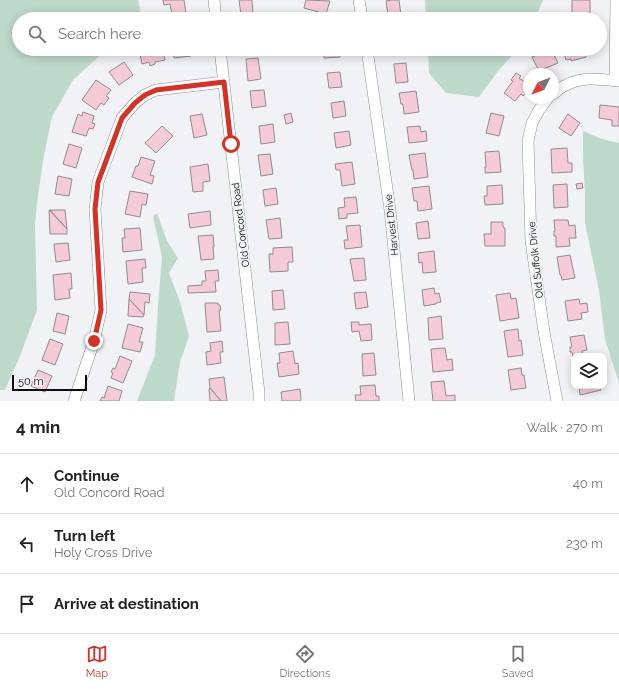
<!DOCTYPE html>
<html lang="en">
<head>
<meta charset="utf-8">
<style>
  body { margin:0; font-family:Raleway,sans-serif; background:#f2f2f2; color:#222 }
  .controls { position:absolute; right:12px; bottom:12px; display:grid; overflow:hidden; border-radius:8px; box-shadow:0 2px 10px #0003 }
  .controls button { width:36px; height:36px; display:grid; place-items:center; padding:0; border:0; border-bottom:1px solid #e0e0e0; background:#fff; color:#222; font:20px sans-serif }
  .compass { position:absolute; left:523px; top:68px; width:36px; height:36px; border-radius:50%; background:#fff; box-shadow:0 2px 10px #0003; rotate:228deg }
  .scale { position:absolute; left:12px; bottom:10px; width:75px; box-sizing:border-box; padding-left:4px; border:2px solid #0b0c0d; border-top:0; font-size:11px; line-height:14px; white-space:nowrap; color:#0b0c0d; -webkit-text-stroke:3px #f0f2f6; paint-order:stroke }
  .stop { position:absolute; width:12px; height:12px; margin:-9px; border:3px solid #d93025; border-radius:50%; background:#fff }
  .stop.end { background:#d93025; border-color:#fff; box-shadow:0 1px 4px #0008 }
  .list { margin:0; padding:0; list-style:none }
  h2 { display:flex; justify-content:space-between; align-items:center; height:52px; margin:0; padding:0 16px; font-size:17px }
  h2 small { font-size:13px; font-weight:400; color:#767676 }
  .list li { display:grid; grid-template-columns:26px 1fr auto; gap:12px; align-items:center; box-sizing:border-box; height:60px; padding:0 16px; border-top:1px solid #e0e0e0 }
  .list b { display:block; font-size:15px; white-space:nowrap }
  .list p { margin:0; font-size:13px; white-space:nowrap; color:#767676 }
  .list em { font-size:13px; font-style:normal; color:#767676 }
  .icon { flex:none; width:22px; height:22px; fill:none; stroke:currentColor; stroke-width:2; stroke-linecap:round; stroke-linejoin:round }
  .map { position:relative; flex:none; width:619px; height:401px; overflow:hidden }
  .search { position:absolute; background:#fff; box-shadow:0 2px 10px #0003; left:12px; right:12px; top:12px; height:44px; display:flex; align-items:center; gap:10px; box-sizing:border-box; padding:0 14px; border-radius:22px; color:#767676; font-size:15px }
  .sheet { height:232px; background:#fff }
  nav { display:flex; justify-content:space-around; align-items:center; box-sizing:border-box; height:56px; border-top:1px solid #e0e0e0; background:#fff; font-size:11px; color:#767676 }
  nav a { display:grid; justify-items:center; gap:2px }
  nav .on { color:#d93025 }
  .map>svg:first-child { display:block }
  .green { fill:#bdd9ca }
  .building { fill:#f5cbd7; stroke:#918c8d }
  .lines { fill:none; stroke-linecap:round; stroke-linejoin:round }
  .minor-casing { stroke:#8d8e92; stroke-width:12 }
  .minor { stroke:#fff; stroke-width:11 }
  .route { stroke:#d93025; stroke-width:5 }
  .labels { text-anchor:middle; stroke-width:3.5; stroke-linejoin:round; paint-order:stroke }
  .street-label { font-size:10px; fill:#0b0c0d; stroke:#f0f2f6 }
</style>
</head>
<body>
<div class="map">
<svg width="619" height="401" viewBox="0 0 619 401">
  <rect width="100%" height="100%" fill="#f0f2f6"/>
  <!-- green -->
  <g class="green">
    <path d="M0 0H138L142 19H19V49H107L73 80 52 117 44 155 38 195 35 224 37 310 20 356 5 390H0Z"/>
    <path d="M425 0H543L535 19H426Z"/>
    <path d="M428 49H518L498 71 479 97 446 93 429 73Z"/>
    <path d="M583 131 599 138 619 143V383L605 339 599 290 585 223V193L583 157Z"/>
    <path d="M157 213 167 241 178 258 169 273 180 302 189 336 180 362 174 401H137L155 355 158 305 162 257 153 216Z"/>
  </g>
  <!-- building -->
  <g class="building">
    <path d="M163 0H184L186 13 172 15 170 4 164 5Z"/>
    <path d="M239 0H252L253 14 241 15Z"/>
    <path d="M306 0 330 1 326 14 304 8Z"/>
    <path d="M391 0H399L401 15 388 16 386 1Z"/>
    <rect x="572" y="0" width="18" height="13"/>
    <path d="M143 49H163L165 60 155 62V64L150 66 149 62 142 64 139 50Z"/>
    <path d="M173 49H190L191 56 174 58Z"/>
    <path d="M324 49H339L340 57 324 58Z"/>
    <path d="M549 49H551L558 63 539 71 532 57Z"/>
    <path d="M563 49H589L590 53 586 55V57L571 61V59L566 60Z"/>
    <path d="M258 58 261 79 248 81 246 59Z"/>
    <path d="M124 62 133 75 119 85 109 72Z"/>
    <path d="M406 63 408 82 396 83 394 64Z"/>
    <path d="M340 72 342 87 329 88 327 73Z"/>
    <path d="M516 73 521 76 519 78 528 84 525 89 527 91 523 96 521 94 515 101 504 93 513 81 511 80Z"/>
    <path d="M96 80 111 90 106 96 109 98 104 105 101 103 96 110 82 100Z"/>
    <path d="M264 90 266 106 252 108 250 91Z"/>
    <path d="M416 91 419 112 404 114 403 104H401L399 93Z"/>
    <path d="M344 101 346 116 333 118 331 103Z"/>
    <path d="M600 105 619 107V126H612V120L599 118Z"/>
    <path d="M83 112 94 116 92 123 95 124 93 129 89 128 86 136 72 132 78 114 82 116Z"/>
    <path d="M291 113 293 122 286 124 284 115Z"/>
    <path d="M491 113 504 116 499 136 486 133Z"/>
    <path d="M202 114 207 135 194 138 190 116Z"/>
    <path d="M568 114 580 123 571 136 559 128Z"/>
    <path d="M273 124 275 142 261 144 259 126Z"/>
    <path d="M162 126 173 136 156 153 145 143Z"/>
    <path d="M420 126 421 132 426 131 427 141 409 143 407 127Z"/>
    <path d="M349 131 351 145 336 148 334 133Z"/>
    <path d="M69 144 82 148 76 168 63 164Z"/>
    <path d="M567 148 568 163H572V172L552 173 551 149Z"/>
    <path d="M499 151 501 172 485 173V167H486L485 152Z"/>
    <path d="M425 153 428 177 414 179 413 170H412L409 155Z"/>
    <path d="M270 154 273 174 261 176 258 155Z"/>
    <path d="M141 157 155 161 150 175 154 176 152 184 132 177 136 166H138Z"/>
    <path d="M352 162 355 184 342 186 340 170H336L335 164Z"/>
    <path d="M208 164 210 181 203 182V191L193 192 190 167Z"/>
    <path d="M58 176 72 179 69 196 55 194Z"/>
    <path d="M582 183 583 188 577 189 576 184Z"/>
    <path d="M567 184 568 207 554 208 553 185Z"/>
    <path d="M502 185 503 204 485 205 484 196H487V186Z"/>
    <path d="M429 186 432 209 418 211 417 201H414L412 188Z"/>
    <path d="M276 188 278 204 265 206 263 190Z"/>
    <path d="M130 191 148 194 146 205 142 204 140 217 125 214Z"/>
    <path d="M356 197 358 213 347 214V218L339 219 338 208 345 207 344 198Z"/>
    <path d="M49 210 67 229V234H50Z"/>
    <path d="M50 210H65L67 229Z"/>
    <path d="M210 211 211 225 190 228 188 214Z"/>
    <path d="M280 218 282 238 269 239 266 220Z"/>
    <path d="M554 220H568L569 226 575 225 576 238H569L570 246 556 247V236H554V231H555Z"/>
    <path d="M428 221 430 238 418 239 416 223Z"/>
    <path d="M491 222H503V227L505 228V246H485L484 234H491Z"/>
    <path d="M360 225 362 247 345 249 344 240H348L346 226Z"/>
    <path d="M140 228 142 250 123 252 122 238H125L124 229Z"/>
    <path d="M213 235 214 247H213L214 259 201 260 198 236Z"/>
    <path d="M68 243 70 260 56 262 54 244Z"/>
    <path d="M292 247 293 262H288V271L270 272 269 254H273V248Z"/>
    <path d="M434 251 436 272 423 273 422 262 419 263 418 253Z"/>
    <path d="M570 255 575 278 562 280 561 275H560L557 257Z"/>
    <path d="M364 258 366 280 354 281 350 259Z"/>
    <path d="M145 259 146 268H142L143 282 128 284 126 261Z"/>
    <path d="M218 270 219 281H215L216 292 188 293V286L202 285V281H206L205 271Z"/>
    <path d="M71 273 72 289H69L70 298 55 300 53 275Z"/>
    <path d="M434 288 435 294 439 293 441 302 436 303V304L424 306 422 290Z"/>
    <path d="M283 290 285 309 273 310 272 291Z"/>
    <path d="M130 292 150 294 149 303 145 302 144 315 129 299Z"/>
    <path d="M366 292 368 307 356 309 354 293Z"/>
    <path d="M510 293 511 299 516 298 519 318 500 321 496 295Z"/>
    <path d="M129 299 144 315 143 317 128 316Z"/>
    <path d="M579 299 580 304 587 303 588 312 581 313 582 319 568 321 565 301Z"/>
    <path d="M205 303H218V305H220L221 310H219L221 331 207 332Z"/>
    <path d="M57 313 69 316 65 334 53 331Z"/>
    <path d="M441 316 443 339 429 340 428 318Z"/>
    <path d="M288 322 290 344 275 345V323Z"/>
    <path d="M351 322H359V325L371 324 372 340 361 341 359 331 352 332Z"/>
    <path d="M128 324 143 328 139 342H143L140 352 122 348Z"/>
    <path d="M518 329 519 341 521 340 523 355 508 357 504 331Z"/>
    <path d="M584 335 587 350 582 351 583 356H574L573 358 572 352H570V347H572L570 337Z"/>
    <path d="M50 339 63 344 55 365 42 360Z"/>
    <path d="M222 341 223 352H220L221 363 207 365 206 352 211 351 210 343Z"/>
    <path d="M445 348 447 360 452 359 453 370 433 372 431 349Z"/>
    <path d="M293 351 295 364 298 363 299 374 279 377 277 363H280L279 353Z"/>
    <path d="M374 353 376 375 363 376 362 354Z"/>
    <path d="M120 356 132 361 123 383 111 378 113 373 111 372 113 368 115 369Z"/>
    <path d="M521 368 522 375H524L526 388 511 390 508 370Z"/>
    <path d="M38 370 52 376 45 392 31 386Z"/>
    <path d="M224 377 227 401H221L210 388 209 379Z"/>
    <path d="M444 381 446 396 455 395V401H433L431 382Z"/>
    <path d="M375 385 376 396H379V401H356L355 395H361L360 386Z"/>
    <path d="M108 386 122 391 119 401H100L102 397 104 398Z"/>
    <path d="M579 386H600L601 390 580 395Z"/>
    <path d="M210 388 221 401H210L209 389Z"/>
    <path d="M300 389 301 400 300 401H282L281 392Z"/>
  </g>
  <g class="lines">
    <!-- minor casing -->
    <g class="minor-casing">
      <g id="minor">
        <path d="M214 0 216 19"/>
        <path d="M359 0 362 19"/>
        <path d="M220 49 259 393V401"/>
        <path d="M367 49 390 210 409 401"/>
        <path d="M615 80 616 0"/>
        <path d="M553 94C557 91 561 87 566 85 583 76 600 79 619 81"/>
        <path d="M548 98 539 110 532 123 528 141 531 241 544 332 557 401"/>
        <path d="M74 401 94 341 101 310 95 209 98 182 122 118 135 103 145 95 156 90 224 82"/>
      </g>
    </g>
    <!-- minor -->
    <use href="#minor" class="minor"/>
  </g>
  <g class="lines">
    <!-- route -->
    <path class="route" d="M94 341 101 310 95 209 98 182 103 169 122 118 135 103 145 95 156 90 224 82 231 144"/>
  </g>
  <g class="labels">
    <!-- street labels -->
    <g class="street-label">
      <text transform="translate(240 225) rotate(-97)" y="4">Old Concord Road</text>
      <text transform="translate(391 225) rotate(-96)" y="4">Harvest Drive</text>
      <text transform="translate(535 260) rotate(-96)" y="4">Old Suffolk Drive</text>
    </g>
  </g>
</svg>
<div class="controls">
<button><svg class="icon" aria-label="layers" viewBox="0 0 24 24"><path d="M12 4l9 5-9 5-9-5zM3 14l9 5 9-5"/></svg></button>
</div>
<svg class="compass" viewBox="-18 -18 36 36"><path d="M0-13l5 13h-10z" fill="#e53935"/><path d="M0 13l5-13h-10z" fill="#767676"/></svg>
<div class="scale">50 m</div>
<div class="stop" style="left:231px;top:144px"></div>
<div class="stop end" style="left:94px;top:341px"></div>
<div class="search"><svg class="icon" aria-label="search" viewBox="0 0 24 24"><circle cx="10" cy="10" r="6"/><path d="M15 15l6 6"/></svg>Search here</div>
</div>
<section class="sheet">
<h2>4 min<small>Walk · 270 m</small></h2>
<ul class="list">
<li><svg class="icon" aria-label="ahead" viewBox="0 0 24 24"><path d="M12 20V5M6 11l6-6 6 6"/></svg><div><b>Continue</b><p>Old Concord Road</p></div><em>40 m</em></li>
<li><svg class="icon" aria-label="left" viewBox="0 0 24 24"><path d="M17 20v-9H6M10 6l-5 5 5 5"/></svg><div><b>Turn left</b><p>Holy Cross Drive</p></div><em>230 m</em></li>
<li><svg class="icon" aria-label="arrive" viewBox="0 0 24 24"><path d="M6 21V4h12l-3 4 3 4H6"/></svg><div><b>Arrive at destination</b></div></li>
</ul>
</section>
<nav>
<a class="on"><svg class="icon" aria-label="map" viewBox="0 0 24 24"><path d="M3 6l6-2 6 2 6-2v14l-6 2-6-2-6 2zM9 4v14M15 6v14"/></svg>Map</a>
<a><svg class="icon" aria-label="directions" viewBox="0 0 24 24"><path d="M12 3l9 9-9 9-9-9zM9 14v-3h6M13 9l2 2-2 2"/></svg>Directions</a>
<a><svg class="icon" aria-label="saved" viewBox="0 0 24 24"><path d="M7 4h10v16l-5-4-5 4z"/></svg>Saved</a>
</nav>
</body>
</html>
